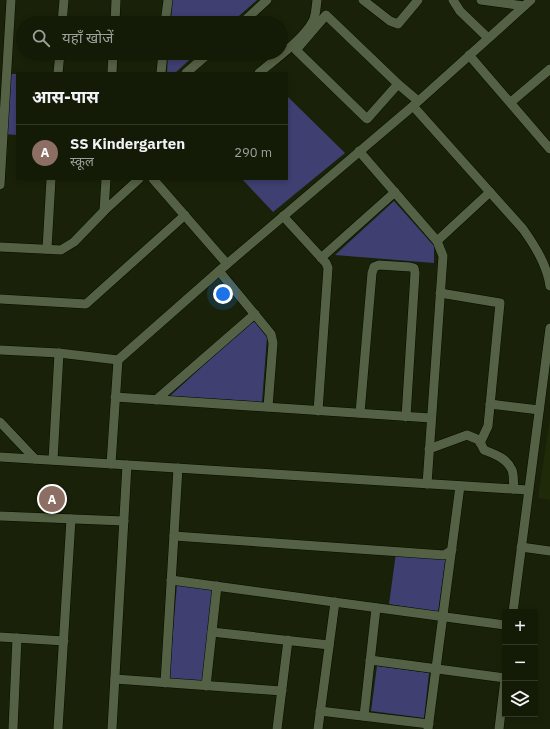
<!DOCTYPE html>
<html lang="hi">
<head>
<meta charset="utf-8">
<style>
  body { margin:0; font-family:"IBM Plex Sans","Noto Sans Devanagari",sans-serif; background:#1c2310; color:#f1f3f6 }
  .controls { position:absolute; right:12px; bottom:12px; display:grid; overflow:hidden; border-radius:0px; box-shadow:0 2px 6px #0003 }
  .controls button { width:36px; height:36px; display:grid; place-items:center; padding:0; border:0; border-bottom:1px solid #323828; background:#131a06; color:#f1f3f6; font:20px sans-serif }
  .you { position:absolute; left:223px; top:294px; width:14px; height:14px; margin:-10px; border:3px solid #fff; border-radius:50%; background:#1a73e8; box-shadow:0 0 0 6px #1a73e833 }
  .badge { display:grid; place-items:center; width:26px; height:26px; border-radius:50%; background:#abaffb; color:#fff; font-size:13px; font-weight:700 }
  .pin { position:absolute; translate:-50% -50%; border:2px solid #fff; box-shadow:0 1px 4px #0006 }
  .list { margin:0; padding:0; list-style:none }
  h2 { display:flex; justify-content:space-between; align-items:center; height:52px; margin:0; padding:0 16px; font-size:17px }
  h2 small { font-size:13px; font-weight:400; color:#9da19b }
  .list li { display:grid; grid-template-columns:26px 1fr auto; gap:12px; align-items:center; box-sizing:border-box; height:56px; padding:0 16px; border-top:1px solid #323828 }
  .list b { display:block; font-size:15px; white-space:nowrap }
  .list p { margin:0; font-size:13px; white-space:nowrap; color:#9da19b }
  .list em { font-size:13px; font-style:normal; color:#9da19b }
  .icon { flex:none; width:22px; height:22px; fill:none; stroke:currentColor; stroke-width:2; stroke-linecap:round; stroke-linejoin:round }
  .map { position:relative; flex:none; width:550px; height:729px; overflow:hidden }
  .search { position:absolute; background:#131a06; box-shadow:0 2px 6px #0003; left:16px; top:16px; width:272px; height:44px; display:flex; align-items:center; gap:10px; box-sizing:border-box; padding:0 14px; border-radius:22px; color:#9da19b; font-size:15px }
  .panel { position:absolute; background:#131a06; box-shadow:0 2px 6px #0003; left:16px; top:72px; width:272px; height:108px; border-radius:0px }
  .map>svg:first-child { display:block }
  .built { fill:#1f2b08 }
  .green { fill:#3f3f71 }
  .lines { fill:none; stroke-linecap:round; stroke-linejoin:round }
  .minor-casing { stroke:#050b00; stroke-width:10 }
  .minor { stroke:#556144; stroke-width:9 }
</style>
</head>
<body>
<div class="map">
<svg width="550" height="729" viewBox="0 0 550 729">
  <rect width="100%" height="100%" fill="#192208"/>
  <!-- built -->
  <path class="built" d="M550 419V500L538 498Z"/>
  <!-- green -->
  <g class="green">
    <path d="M172 0H257L231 23H171Z"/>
    <path d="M168 53H197L175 73H167Z"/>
    <path d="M10 74H17V135L5 134Z"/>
    <path d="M287 96 345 153 273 212 242 179H287Z"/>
    <path d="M394 201 434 246V263L335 255Z"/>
    <path d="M253 320 267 337 262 402 170 396Z"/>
    <path d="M396 553 446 555 438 612 389 604Z"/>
    <path d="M177 584 213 589 203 683 169 680Z"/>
    <path d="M377 666 429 673 424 718 371 711Z"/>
  </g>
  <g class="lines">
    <!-- minor casing -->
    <g class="minor-casing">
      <g id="minor">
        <path d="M363 0 390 21 398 24 418 0"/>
        <path d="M453 0 460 11 488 38"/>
        <path d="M481 0 524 6"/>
        <path d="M62 23 64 0"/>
        <path d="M115 23 116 0"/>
        <path d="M165 23 168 0"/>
        <path d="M242 23 267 0"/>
        <path d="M469 55 550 149"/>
        <path d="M58 73 60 53"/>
        <path d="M112 73 113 53"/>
        <path d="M161 73 163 53"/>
        <path d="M186 73 209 53"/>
        <path d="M259 73C275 59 303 40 313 21 316 15 316 7 317 0"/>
        <path d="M398 84 367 119 296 50 326 15 398 84 418 101"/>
        <path d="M511 102 550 69"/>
        <path d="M413 106 523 229C535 246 547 265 550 286"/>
        <path d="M359 151 437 241 443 256 427 484"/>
        <path d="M153 179 227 264"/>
        <path d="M0 185 11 0"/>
        <path d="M104 211 106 179"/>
        <path d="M283 216 326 263 328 268 318 411"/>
        <path d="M437 241 490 192"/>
        <path d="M0 247 61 250 74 242 104 211 139 179"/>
        <path d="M47 249 51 179"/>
        <path d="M321 258 395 192"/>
        <path d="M219 271 271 334 273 343 268 407"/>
        <path d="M440 293 500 303 488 426 480 443"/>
        <path d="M0 299 86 304 185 215"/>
        <path d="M0 350 59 353 118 360"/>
        <path d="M115 397 431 418"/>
        <path d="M156 400 255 314"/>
        <path d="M490 404 539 410"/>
        <path d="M360 413 372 273 374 267 379 265 410 267 414 268 415 273 406 417"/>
        <path d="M0 422 35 459"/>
        <path d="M429 449 467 435 479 440 484 450C494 454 507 458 512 470 514 475 513 483 514 489"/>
        <path d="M0 457 528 490"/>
        <path d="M53 460 59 353"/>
        <path d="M111 464 118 360 227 264 413 106 531 0"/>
        <path d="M0 516 124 521"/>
        <path d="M174 536 444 555 452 550"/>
        <path d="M521 547 550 551"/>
        <path d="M171 580 505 625"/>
        <path d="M513 612 550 328"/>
        <path d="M212 632 329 645"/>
        <path d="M0 637 64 641"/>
        <path d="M370 660 505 678"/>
        <path d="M115 679 282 691"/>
        <path d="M165 683 178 468"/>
        <path d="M206 686 217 586"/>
        <path d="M320 711 429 724"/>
        <path d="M364 716 376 608"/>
        <path d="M13 729 17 638"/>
        <path d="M58 729 71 519"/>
        <path d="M112 729 127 465"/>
        <path d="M277 729 288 640"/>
        <path d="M318 729 335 602"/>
        <path d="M428 729 460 486"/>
        <path d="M499 729 505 679"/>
      </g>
    </g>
    <!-- minor -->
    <use href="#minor" class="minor"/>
  </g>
</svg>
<div class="controls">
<button>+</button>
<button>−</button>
<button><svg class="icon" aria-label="layers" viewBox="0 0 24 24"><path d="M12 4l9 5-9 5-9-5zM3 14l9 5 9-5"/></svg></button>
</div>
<div class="you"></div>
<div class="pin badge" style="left:52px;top:499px;background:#8d6e63">A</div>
<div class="search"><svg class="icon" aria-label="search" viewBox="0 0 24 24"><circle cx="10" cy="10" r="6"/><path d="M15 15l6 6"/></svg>यहाँ खोजें</div>
<section class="panel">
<h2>आस-पास<small></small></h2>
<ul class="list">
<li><span class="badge" style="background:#8d6e63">A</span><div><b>SS Kindergarten</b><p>स्कूल</p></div><em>290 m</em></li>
</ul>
</section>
</div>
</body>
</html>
